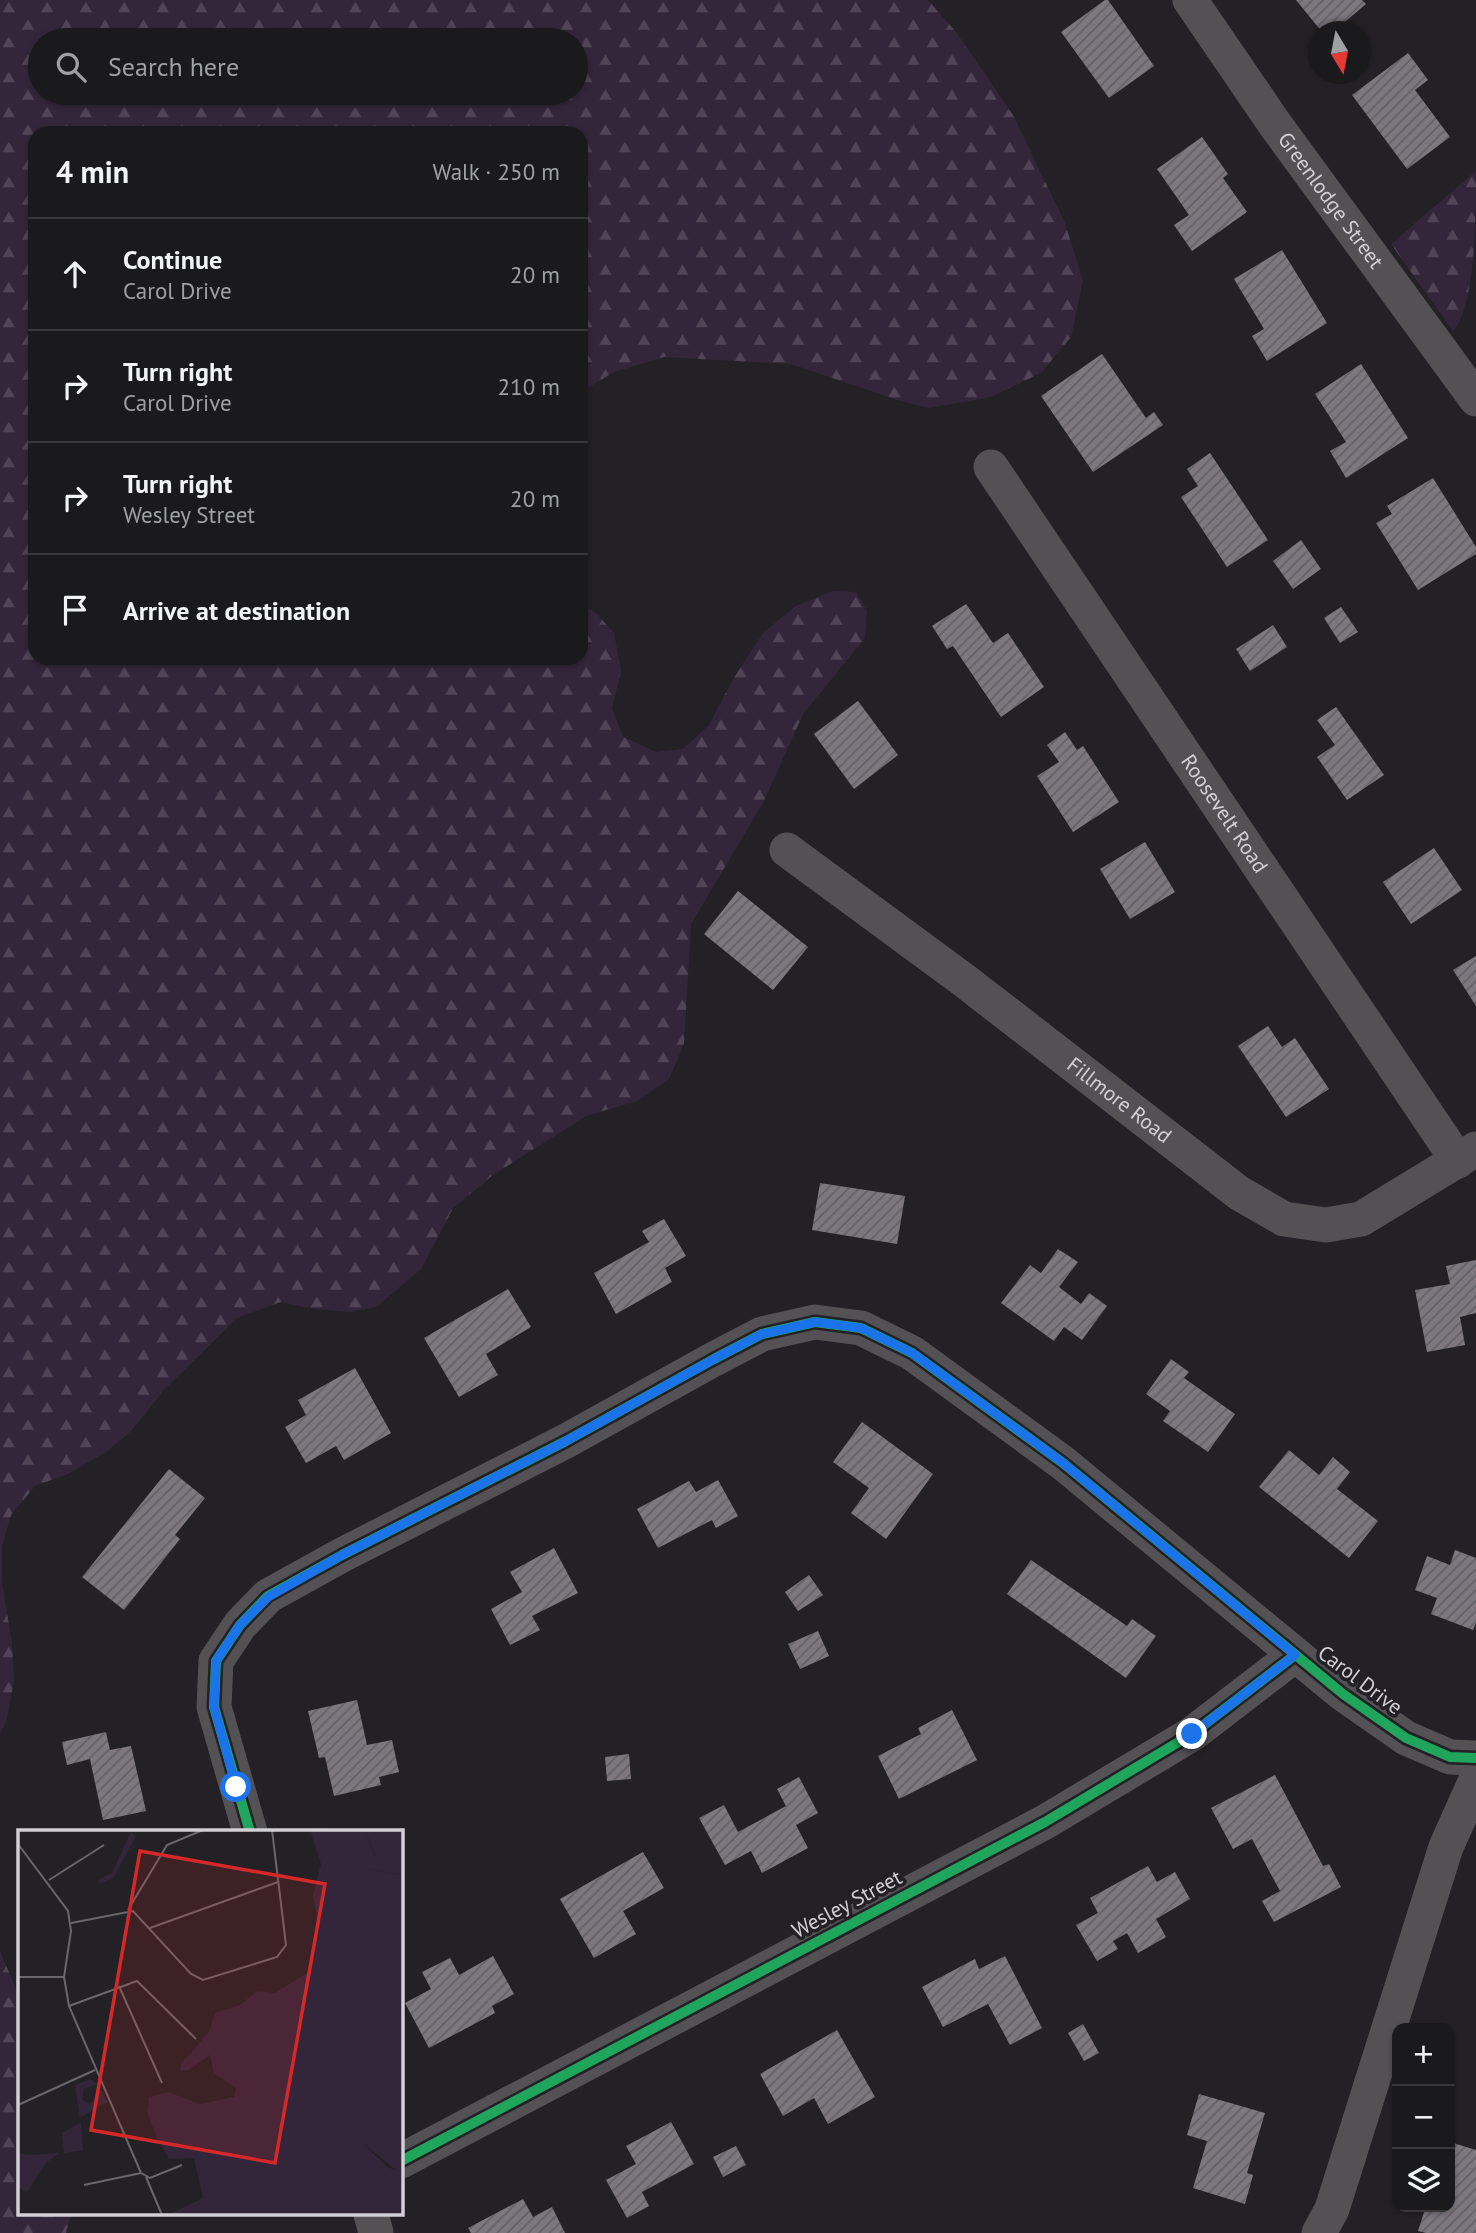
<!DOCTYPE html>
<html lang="en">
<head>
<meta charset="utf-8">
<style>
  body { margin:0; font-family:"PT Sans",sans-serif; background:#272629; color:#f1f3f6 }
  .controls { position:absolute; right:21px; bottom:21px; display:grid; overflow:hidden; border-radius:14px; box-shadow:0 2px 5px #0004 }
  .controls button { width:63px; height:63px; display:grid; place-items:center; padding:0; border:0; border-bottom:2px solid #38383b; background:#1a191c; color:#f1f3f6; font:35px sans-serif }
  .compass { position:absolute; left:1308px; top:21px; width:63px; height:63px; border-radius:50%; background:#1a191c; box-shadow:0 2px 5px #0004; rotate:170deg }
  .stop { position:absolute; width:21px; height:21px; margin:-16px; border:5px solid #1a73e8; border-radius:50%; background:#fff }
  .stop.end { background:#1a73e8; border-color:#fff; box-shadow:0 2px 7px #0008 }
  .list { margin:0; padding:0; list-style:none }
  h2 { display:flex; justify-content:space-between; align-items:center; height:91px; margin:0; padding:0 28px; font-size:30px }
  h2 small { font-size:23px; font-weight:400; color:#9fa0a3 }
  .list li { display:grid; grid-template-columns:46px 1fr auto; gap:21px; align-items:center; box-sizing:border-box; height:112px; padding:0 28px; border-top:2px solid #38383b }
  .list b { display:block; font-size:26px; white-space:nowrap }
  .list p { margin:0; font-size:23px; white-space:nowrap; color:#9fa0a3 }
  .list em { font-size:23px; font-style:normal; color:#9fa0a3 }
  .icon { flex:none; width:38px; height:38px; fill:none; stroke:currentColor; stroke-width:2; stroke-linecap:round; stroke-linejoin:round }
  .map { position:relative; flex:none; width:1476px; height:2233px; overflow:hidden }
  .search { position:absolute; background:#1a191c; box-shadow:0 2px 5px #0004; left:28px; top:28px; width:560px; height:77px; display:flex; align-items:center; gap:18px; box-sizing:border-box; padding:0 24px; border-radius:38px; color:#9fa0a3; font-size:26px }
  .panel { position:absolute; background:#1a191c; box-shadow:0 2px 5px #0004; left:28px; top:126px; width:560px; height:539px; border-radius:21px }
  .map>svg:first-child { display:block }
  .forest { fill:url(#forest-firs); fill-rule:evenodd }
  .building { fill:url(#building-hatch) }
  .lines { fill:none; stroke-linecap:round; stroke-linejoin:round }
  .street { stroke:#535154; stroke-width:35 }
  .cycleway-casing { stroke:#232026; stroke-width:15 }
  .cycleway { stroke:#20a55d; stroke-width:10 }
  .route { stroke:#1a73e8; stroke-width:9 }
  .labels { text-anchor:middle; stroke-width:7; stroke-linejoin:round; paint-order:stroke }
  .street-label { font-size:21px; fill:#d3d0d5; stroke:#232026 }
  .inset-road { fill:none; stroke:#69676b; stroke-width:2 }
  .view { fill:#d62828; fill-opacity:0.15; stroke:#d62828; stroke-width:3.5 }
  .inset-edge { fill:none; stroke:#d3d0d5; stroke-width:3.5 }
</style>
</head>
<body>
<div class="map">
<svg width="1476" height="2233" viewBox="0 0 1476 2233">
  <defs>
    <pattern id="forest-firs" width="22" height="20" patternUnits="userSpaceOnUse" patternTransform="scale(1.75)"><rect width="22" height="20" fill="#33263a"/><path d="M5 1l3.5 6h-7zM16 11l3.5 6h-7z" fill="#504456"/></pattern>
    <pattern id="building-hatch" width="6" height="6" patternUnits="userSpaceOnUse" patternTransform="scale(1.75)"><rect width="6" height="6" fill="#7d7880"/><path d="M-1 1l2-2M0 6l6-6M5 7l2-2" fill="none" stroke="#646166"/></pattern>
  </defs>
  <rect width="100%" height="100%" fill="#232125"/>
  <!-- forest -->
  <g class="forest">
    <path d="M0 0H928L956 32 1013 115 1065 223 1083 281 1071 337 1041 373 991 397 929 408 894 399 791 364 664 357 614 372 581 392V133H35V658H581V603L597 614 614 633 621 671 612 708 623 737 656 752 683 749 709 725 733 679 763 633 796 606 833 591 856 592 867 611 865 638 803 714 764 801 691 924 684 1044 669 1079 637 1101 586 1116 493 1175 453 1208 421 1269 376 1307 350 1312 314 1309 281 1302 237 1318 164 1390 131 1431 106 1452 68 1474 35 1486 11 1515 2 1546V1583L12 1643 14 1681 7 1718 0 1734ZM40 40H576V93H40Z"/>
    <path d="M1476 171C1476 211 1476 306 1453 331L1391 244Z"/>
    <path d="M0 1951 19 1996V2214H71L66 2233H0Z"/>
  </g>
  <!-- building -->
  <g class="building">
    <path d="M1105 0H1108L1154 66 1109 98 1061 32Z"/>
    <path d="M1296 0H1362L1366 4 1333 32H1322Z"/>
    <path d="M1408 53 1428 80 1415 90 1450 137 1407 169 1352 95Z"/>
    <path d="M1202 137 1228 174 1223 178 1247 212 1192 251 1174 225 1189 215 1157 169Z"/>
    <path d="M1282 250 1327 323 1267 361 1252 336 1264 329 1234 279Z"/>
    <path d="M1102 354 1146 418 1154 412 1163 425 1093 472 1041 396Z"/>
    <path d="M1361 364 1408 438 1346 478 1330 451 1346 442 1315 394Z"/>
    <path d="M1210 453 1268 540 1227 567 1181 497 1198 486 1187 469Z"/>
    <path d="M1433 478 1476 547V554L1418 590 1376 523 1392 514 1387 506Z"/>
    <path d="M1301 540 1321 569 1293 589 1273 561Z"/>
    <path d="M966 604 993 643 1008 633 1044 687 1001 717 953 646 947 649 932 626Z"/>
    <path d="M1341 607 1358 632 1340 643 1324 618Z"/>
    <path d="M1273 625 1287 647 1250 671 1236 649Z"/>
    <path d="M858 701 898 755 854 789 814 734Z"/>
    <path d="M1336 707 1384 775 1347 800 1317 757 1335 745 1317 720Z"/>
    <path d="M1065 732 1077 750 1083 746 1119 802 1073 832 1037 776 1059 762 1047 745Z"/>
    <path d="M1145 842 1175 892 1130 919 1100 869Z"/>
    <path d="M1434 848 1462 890 1411 924 1383 882Z"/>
    <path d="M738 891 808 947 773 990 704 934Z"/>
    <path d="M1476 956V1006L1453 970Z"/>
    <path d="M1268 1026 1282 1047 1295 1038 1329 1089 1286 1117 1238 1046Z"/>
    <path d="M820 1183 905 1196 897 1244 812 1230Z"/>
    <path d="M664 1219 686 1256 665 1268 672 1282 616 1314 594 1273 649 1242 642 1231Z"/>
    <path d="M1058 1249 1078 1262 1059 1287 1081 1304 1089 1293 1107 1306 1082 1340 1064 1327 1054 1341 1001 1303 1030 1265 1041 1273Z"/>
    <path d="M1476 1260V1313L1460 1317 1465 1345 1427 1352 1415 1290 1450 1284 1446 1266Z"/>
    <path d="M508 1289 531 1327 486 1354 498 1375 459 1397 424 1338Z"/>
    <path d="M1171 1359 1189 1372 1184 1378 1235 1414 1208 1452 1163 1421 1170 1411 1146 1394Z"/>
    <path d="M355 1368 391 1433 344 1460 336 1446 306 1463 285 1427 306 1415 298 1400Z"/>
    <path d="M862 1422 933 1474 886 1539 851 1513 869 1488 833 1462Z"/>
    <path d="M1289 1450 1319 1475 1333 1457 1350 1472 1337 1489 1378 1521 1349 1558 1259 1487Z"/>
    <path d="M169 1469 205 1498 175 1535 180 1539 124 1610 82 1577Z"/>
    <path d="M718 1480 738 1516 716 1528 712 1520 658 1548 637 1509 689 1481 696 1492Z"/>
    <path d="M554 1548 578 1593 532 1616 540 1630 510 1645 491 1609 522 1592 510 1572Z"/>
    <path d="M1455 1550 1476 1558V1623L1473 1630 1431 1614 1437 1598 1415 1590 1427 1556 1450 1565Z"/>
    <path d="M1031 1560 1127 1626 1132 1619 1156 1636 1126 1678 1007 1594Z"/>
    <path d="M809 1575 823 1595 798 1611 785 1592Z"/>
    <path d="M818 1631 829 1656 800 1669 788 1644Z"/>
    <path d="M357 1700 367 1745 392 1740 399 1772 379 1777 381 1785 334 1796 325 1757 319 1758 308 1711Z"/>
    <path d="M952 1710 977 1760 899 1799 878 1756 921 1734 918 1728Z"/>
    <path d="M106 1732 110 1750 131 1746 146 1811 103 1820 90 1759 67 1765 62 1742Z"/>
    <path d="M629 1754 631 1779 607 1781 605 1757Z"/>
    <path d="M1275 1775 1323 1866 1329 1864 1341 1887 1274 1922 1262 1901 1280 1891 1252 1839 1233 1849 1211 1808Z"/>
    <path d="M799 1777 818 1813 796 1825 808 1848 762 1873 751 1851 725 1865 699 1818 724 1805 738 1832 786 1806 777 1789Z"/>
    <path d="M643 1852 664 1888 623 1911 636 1934 594 1958 560 1899Z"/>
    <path d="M1148 1866 1157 1882 1175 1872 1190 1899 1156 1919 1166 1937 1138 1953 1127 1933 1113 1941 1118 1949 1097 1961 1076 1925 1098 1913 1090 1898Z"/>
    <path d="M493 1956 514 1994 492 2006 495 2013 429 2048 405 2003 431 1989 422 1972 450 1958 459 1975Z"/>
    <path d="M1005 1956 1042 2028 1010 2045 988 2004 943 2027 922 1987 975 1959 979 1969Z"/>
    <path d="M1083 2024 1099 2053 1084 2061 1068 2033Z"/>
    <path d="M837 2030 875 2097 828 2124 814 2098 783 2116 760 2074Z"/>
    <path d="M1199 2094 1265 2113 1247 2173 1253 2175 1245 2204 1193 2188 1207 2141 1187 2135Z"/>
    <path d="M671 2122 694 2164 642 2192 649 2206 627 2218 606 2180 636 2164 626 2146Z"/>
    <path d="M1450 2142 1476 2150V2233H1426L1418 2231 1425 2209 1420 2207H1450Z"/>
    <path d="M736 2146 746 2165 723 2177 713 2157Z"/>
    <path d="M523 2199 533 2217 552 2207 565 2233H471L468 2228Z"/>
  </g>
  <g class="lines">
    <!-- street -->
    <g class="street">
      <path id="s1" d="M1190 0 1274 123 1476 399"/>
      <path id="s2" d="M991 467 1458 1161"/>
      <path id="s3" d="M787 850 965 981 1239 1193 1284 1219 1326 1225 1361 1219 1476 1149"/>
      <path d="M250 1832 214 1707 216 1661 240 1625 268 1596 342 1555 566 1441 714 1359 762 1334 815 1322 861 1328 912 1353 1063 1463 1343 1694 1406 1738 1450 1757 1476 1758"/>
      <path d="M401 2161 1045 1822 1192 1734 1295 1655"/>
      <path d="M371 2214 376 2233"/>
      <path d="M1319 2233 1332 2209 1446 1847 1476 1780"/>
    </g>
    <!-- cycleway casing -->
    <g class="cycleway-casing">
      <g id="cycleway">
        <path d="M250 1832 214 1707 216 1661 240 1625 268 1596 342 1555 566 1441 714 1359 762 1334 815 1322 861 1328 912 1353 1063 1463 1343 1694 1406 1738 1450 1757 1476 1758"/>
        <path d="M401 2161 1045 1822 1192 1734 1295 1655"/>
      </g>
    </g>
    <!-- cycleway -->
    <use href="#cycleway" class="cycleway"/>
  </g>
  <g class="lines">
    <!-- route -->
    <path class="route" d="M236 1787 214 1707 216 1661 240 1625 268 1597 342 1555 566 1441 714 1359 762 1334 815 1322 861 1328 912 1353 1063 1463 1295 1655 1192 1734"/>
  </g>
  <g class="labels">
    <!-- street labels -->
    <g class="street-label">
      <text dy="7" stroke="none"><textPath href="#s1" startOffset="245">Greenlodge Street</textPath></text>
      <text dy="7" stroke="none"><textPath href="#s2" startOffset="418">Roosevelt Road</textPath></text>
      <text dy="7" stroke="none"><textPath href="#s3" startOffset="416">Fillmore Road</textPath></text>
      <text transform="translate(1360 1680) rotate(37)" y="7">Carol Drive</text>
      <text transform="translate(847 1904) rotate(-28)" y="7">Wesley Street</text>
    </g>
  </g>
  <!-- overview -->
  <g transform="translate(18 1830)">
    <rect width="385" height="385" fill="#232125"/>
    <path d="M347 0 357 27 350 31 351 39 385 45V253L346 314 369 337 383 342 385 385H106L152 384 185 368 176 328 151 329 139 308 129 282 131 267 150 262 182 274 216 267 218 258 196 243 192 225 171 240H163V234L191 202 197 183 222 175 239 161 257 163 289 143 301 100 295 65 303 34 293 2ZM113 2 118 6 96 47 82 54 80 50 94 43ZM72 249 80 254 66 259 64 270 72 274 83 260 89 272 62 288 57 255ZM63 292 65 320 46 323 44 303ZM0 323 10 325 41 323 28 333 9 362 0 357Z" fill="#33263a"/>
    <path d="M347 0H385V45L345 38 344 32 357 26ZM385 253V346L346 314 356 285Z" fill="#33263a"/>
    <path class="inset-road" d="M0 14 50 81 53 101 46 147 51 176 123 343M31 50 86 15M110 80 149 15 185 0M53 93 115 81 173 144 185 150 259 127 268 115 254 0M132 98 260 52M0 147H46M101 156 144 253M51 176 119 151 178 209M0 275 77 240M123 343 132 348 164 335M128 347 144 385M66 355 123 343"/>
    <path class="view" d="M122 21 307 54 257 333 73 300Z"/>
    <rect width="385" height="385" class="inset-edge"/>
  </g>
</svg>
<div class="controls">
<button>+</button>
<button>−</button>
<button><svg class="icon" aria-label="layers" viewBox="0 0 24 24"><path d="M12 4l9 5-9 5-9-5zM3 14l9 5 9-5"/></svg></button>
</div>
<svg class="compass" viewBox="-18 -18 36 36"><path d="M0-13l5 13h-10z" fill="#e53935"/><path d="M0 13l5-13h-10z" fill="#9fa0a3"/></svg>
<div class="stop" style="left:236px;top:1787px"></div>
<div class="stop end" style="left:1192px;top:1734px"></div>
<div class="search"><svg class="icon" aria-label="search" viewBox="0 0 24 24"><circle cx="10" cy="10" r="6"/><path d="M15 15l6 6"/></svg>Search here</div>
<section class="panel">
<h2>4 min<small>Walk · 250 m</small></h2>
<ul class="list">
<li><svg class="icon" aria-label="ahead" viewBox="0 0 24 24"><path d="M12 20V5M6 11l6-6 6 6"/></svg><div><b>Continue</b><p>Carol Drive</p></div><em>20 m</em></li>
<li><svg class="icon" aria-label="right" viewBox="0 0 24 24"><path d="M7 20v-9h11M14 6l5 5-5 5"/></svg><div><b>Turn right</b><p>Carol Drive</p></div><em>210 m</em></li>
<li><svg class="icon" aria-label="right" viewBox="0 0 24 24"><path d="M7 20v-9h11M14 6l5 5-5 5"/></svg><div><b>Turn right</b><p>Wesley Street</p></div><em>20 m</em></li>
<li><svg class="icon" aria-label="arrive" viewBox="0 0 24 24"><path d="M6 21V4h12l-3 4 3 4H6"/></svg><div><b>Arrive at destination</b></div></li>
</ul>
</section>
</div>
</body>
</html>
